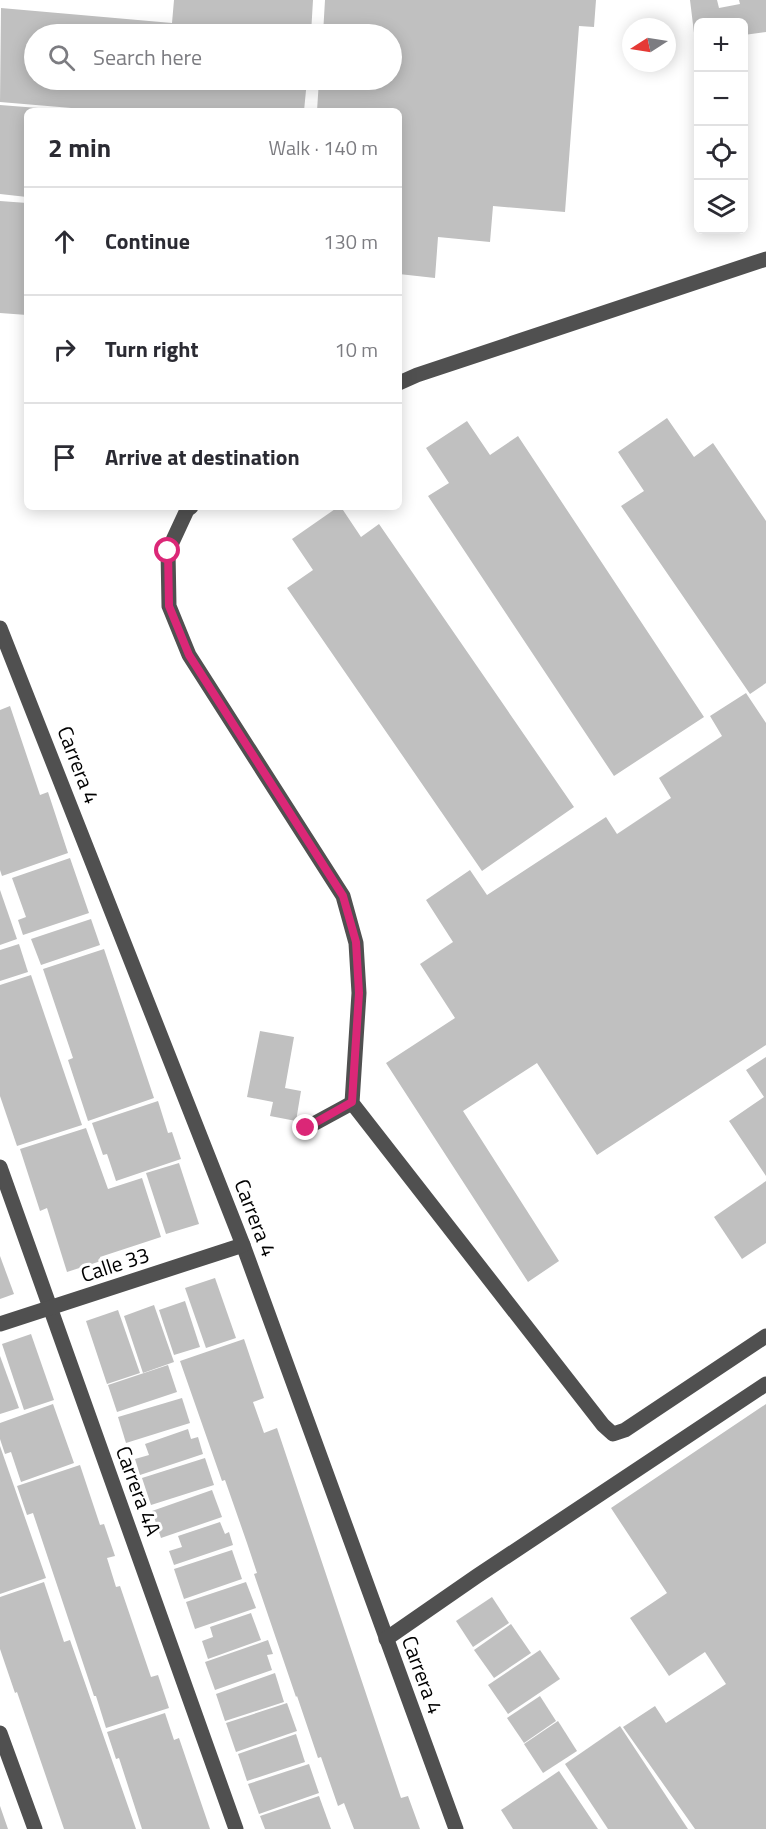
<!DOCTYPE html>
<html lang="en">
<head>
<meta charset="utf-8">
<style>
  body { margin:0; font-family:"Titillium Web",sans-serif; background:#f2f2f3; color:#2b2b33 }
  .controls { position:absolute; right:18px; top:18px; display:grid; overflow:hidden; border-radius:9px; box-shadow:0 3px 15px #0003 }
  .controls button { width:54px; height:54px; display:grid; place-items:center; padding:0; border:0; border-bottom:2px solid #e1e1e2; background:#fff; color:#2b2b33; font:30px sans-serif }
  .compass { position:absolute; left:622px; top:18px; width:54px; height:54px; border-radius:50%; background:#fff; box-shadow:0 3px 15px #0003; rotate:258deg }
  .stop { position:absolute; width:18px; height:18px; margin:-14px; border:4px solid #db2777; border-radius:50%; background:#fff }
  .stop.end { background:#db2777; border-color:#fff; box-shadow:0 2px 6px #0008 }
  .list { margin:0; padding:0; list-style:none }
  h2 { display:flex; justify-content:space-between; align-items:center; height:78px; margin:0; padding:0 24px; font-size:26px }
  h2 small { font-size:20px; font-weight:400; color:#7c7c81 }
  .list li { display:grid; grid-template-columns:39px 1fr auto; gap:18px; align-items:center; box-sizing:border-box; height:108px; padding:0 24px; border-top:2px solid #e1e1e2 }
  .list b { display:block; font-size:22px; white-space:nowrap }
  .list em { font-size:20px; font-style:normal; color:#7c7c81 }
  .icon { flex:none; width:33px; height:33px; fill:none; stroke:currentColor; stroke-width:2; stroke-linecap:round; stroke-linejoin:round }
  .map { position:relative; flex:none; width:766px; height:1829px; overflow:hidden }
  .search { position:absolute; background:#fff; box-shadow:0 3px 15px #0003; left:24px; top:24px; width:378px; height:66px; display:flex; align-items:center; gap:15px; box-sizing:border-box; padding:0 21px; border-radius:33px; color:#7c7c81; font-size:22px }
  .panel { position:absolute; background:#fff; box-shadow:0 3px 15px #0003; left:24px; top:108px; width:378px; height:402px; border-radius:9px }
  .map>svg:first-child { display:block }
  .building { fill:#c0c0c0 }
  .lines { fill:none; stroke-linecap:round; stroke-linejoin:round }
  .minor { stroke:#505050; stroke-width:15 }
  .route { stroke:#db2777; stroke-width:8 }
  .labels { text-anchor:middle; stroke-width:6; stroke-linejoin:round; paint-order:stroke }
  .street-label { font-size:21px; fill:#000; stroke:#fff }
</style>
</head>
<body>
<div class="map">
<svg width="766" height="1829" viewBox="0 0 766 1829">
  <rect width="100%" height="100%" fill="#fff"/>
  <!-- building -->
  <g class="building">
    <path d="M174 0H313L311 34H34V80H307L304 111H107L0 102 1 8 172 23Z"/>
    <path d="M325 0H596L594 27 579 26 565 212 493 206 490 242 438 237 435 278 399 274V111H317L319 80H392V34H323Z"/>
    <path d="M690 0H717L719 8 740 4 739 0H766V32L744 35V22H698V40L695 41Z"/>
    <path d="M0 105 51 109V111H27V197L0 194Z"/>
    <path d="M0 201 27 203V315L0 313Z"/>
    <path d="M667 418 694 457 713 443 766 521V683L750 694 621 506 644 491 618 452Z"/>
    <path d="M467 421 490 455 518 436 704 717 614 776 428 496 449 483 426 448Z"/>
    <path d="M338 507H341L361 537 379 524 574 807 482 871 287 588 313 570 292 539Z"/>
    <path d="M746 693 766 723V1045L597 1155 537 1063 463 1111 559 1261 528 1282 386 1063 455 1018 420 964 453 942 426 900 470 870 487 895 606 817 617 834 671 798 659 778 722 736 710 716Z"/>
    <path d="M10 706 40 795 48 792 68 853 2 876 0 870V710Z"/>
    <path d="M70 858 89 913 23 935 18 920 26 917 12 878Z"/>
    <path d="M0 890 17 939 0 945Z"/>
    <path d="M91 919 100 945 41 965 31 939Z"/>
    <path d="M19 944 28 972 0 981V950Z"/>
    <path d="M104 949 154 1098 88 1121 68 1060 73 1058 43 969Z"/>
    <path d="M31 975 82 1125 17 1146 0 1096V985Z"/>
    <path d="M260 1031 294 1037 285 1088 301 1091 296 1121 270 1116 273 1102 247 1097Z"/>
    <path d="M766 1057V1176L729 1121 764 1097 746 1070Z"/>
    <path d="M158 1101 168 1133 172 1132 181 1159 116 1181 107 1154 103 1155 92 1123Z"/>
    <path d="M86 1128 108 1189 142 1178 161 1237 100 1257 101 1261 67 1272 47 1208 40 1211 20 1149Z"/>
    <path d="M179 1163 199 1224 166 1234 146 1173Z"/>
    <path d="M766 1181V1243L742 1259 714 1217Z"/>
    <path d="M0 1256 14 1294 0 1299Z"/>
    <path d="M215 1278 236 1338 206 1348 185 1288Z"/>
    <path d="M185 1301 200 1347 174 1355 159 1310Z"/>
    <path d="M154 1305 174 1362 143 1373 124 1316Z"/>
    <path d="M118 1310 140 1373 107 1384 86 1321Z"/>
    <path d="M31 1334 54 1400 24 1410 2 1344Z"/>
    <path d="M244 1339 264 1398 253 1402 264 1433 277 1428 401 1798 408 1796 420 1829H354L344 1803 338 1806 321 1757 318 1758 297 1696 296 1697 254 1574 257 1573 247 1543 225 1480 222 1481 180 1361Z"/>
    <path d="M0 1356 19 1408 0 1414Z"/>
    <path d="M168 1365 177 1392 117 1412 108 1385Z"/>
    <path d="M182 1398 190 1423 126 1443 118 1417Z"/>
    <path d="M53 1404 74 1463 21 1482 11 1452 5 1454 0 1439V1423Z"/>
    <path d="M766 1404V1829H695L623 1727 655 1706 666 1723 726 1684 705 1652 669 1676 630 1618 667 1593 611 1508Z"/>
    <path d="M188 1429 191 1439 198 1437 203 1454 140 1475 135 1459 149 1455 145 1444Z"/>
    <path d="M0 1446 46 1578 0 1594Z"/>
    <path d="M205 1458 214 1485 151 1505 142 1478Z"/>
    <path d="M80 1465 100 1525 104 1524 115 1556 107 1558 116 1587 120 1586 151 1677 158 1675 169 1708 106 1728 96 1696H94L33 1513 27 1515 17 1486Z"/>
    <path d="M212 1490 222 1517 161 1538 152 1511Z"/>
    <path d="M220 1522 225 1534 229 1532 233 1545 174 1565 169 1551 182 1547 178 1536Z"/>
    <path d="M232 1550 242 1579 184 1599 174 1569Z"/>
    <path d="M44 1582 64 1642 70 1640 136 1829H64L17 1692 15 1693 0 1649V1597Z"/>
    <path d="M246 1582 256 1608 195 1629 186 1602Z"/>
    <path d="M492 1597 509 1623 473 1647 456 1621Z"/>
    <path d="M251 1613 261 1640 208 1659 202 1641 213 1637 210 1627Z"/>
    <path d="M511 1624 531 1653 494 1678 474 1650Z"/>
    <path d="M268 1640 273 1654 267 1655 272 1670 215 1690 205 1662Z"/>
    <path d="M540 1650 560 1679 508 1714 488 1685Z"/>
    <path d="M275 1673 284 1702 225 1721 216 1694Z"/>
    <path d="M540 1696 556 1721 524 1743 507 1718Z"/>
    <path d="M287 1703 297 1731 236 1752 226 1723Z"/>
    <path d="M165 1713 174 1740 179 1738 210 1829H142L119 1758 116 1759 107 1732Z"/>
    <path d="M558 1721 577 1751 543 1773 524 1744Z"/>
    <path d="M620 1726 688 1829H608L565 1764Z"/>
    <path d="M296 1734 305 1762 247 1781 238 1754Z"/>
    <path d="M309 1764 319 1793 259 1814 248 1784Z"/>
    <path d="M559 1771 598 1829H513L501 1810Z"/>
    <path d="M319 1796 331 1829H265L260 1816Z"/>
    <path d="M0 1806 8 1829H0Z"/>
  </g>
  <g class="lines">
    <!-- minor -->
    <g class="minor">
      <path d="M399 383 417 375 766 259"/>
      <path d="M191 507 187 510 168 551 169 606 189 655 343 896 356 943 359 993 352 1103 603 1425 613 1434 625 1430 766 1336"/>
      <path d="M0 628 243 1245 456 1829"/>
      <path d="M306 1128 352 1103"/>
      <path d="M0 1167 236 1829"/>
      <path d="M0 1324 243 1245"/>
      <path d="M386 1639 477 1576 766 1384"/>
      <path d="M0 1733 35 1829"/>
    </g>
  </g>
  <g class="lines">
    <!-- route -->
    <path class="route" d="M168 551 169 606 189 655 343 896 356 942 359 993 352 1102 306 1128"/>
  </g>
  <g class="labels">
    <!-- street labels -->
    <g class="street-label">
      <text transform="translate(78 765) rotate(69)" y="7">Carrera 4</text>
      <text transform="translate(255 1218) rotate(69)" y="7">Carrera 4</text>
      <text transform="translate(115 1265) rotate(-18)" y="7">Calle 33</text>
      <text transform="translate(138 1491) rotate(70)" y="7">Carrera 4A</text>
      <text transform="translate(422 1675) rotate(70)" y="7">Carrera 4</text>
    </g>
  </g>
</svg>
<div class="controls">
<button>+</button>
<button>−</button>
<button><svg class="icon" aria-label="locate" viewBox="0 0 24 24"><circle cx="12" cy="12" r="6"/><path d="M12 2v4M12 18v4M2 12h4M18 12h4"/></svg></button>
<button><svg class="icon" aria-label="layers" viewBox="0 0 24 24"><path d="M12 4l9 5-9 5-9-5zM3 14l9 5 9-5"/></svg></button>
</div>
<svg class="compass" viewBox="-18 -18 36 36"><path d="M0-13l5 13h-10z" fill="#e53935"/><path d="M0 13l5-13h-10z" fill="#7c7c81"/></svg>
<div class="stop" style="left:168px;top:551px"></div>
<div class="stop end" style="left:306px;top:1128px"></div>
<div class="search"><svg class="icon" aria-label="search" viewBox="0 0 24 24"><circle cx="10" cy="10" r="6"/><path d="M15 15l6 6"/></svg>Search here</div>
<section class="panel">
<h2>2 min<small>Walk · 140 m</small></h2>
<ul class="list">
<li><svg class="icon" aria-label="ahead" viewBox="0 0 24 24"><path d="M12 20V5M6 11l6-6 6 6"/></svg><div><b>Continue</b></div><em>130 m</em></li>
<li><svg class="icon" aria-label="right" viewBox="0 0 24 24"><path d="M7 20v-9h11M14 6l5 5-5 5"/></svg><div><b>Turn right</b></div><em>10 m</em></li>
<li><svg class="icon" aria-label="arrive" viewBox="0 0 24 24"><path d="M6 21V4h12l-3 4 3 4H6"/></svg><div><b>Arrive at destination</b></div></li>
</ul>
</section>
</div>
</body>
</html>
